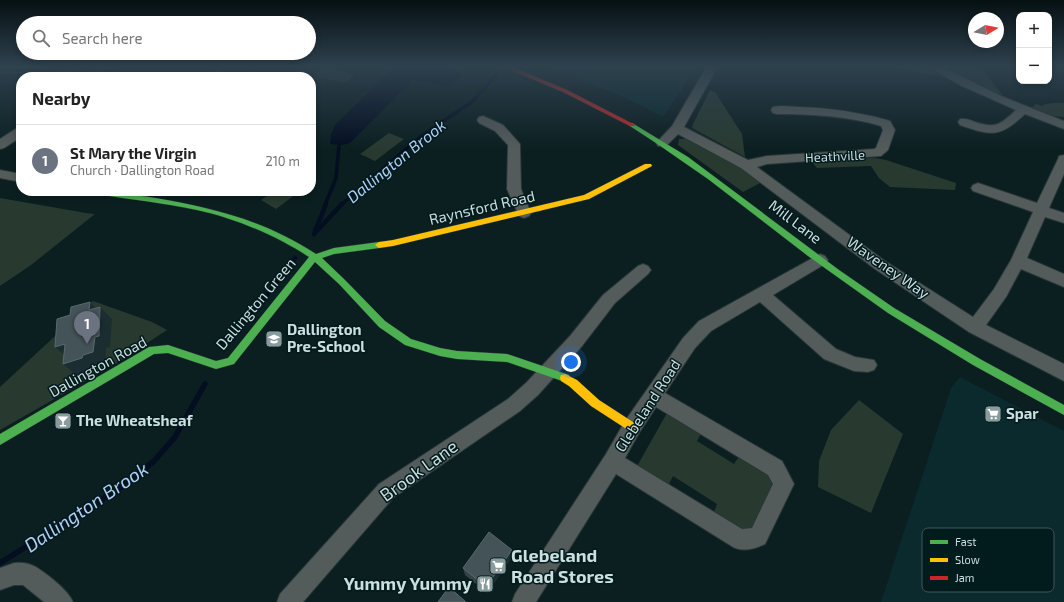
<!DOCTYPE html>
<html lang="en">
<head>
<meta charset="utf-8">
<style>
  body { margin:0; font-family:"Exo 2",sans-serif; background:#f2f2f2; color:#222 }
  .controls { position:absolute; right:12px; top:12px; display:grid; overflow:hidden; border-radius:8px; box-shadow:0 2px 6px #0003 }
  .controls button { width:36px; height:36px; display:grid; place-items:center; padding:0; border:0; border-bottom:1px solid #e0e0e0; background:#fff; color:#222; font:20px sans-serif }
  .compass { position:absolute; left:968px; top:12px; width:36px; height:36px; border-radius:50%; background:#fff; box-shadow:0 2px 6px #0003; rotate:80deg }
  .you { position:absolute; left:571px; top:362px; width:14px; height:14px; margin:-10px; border:3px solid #fff; border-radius:50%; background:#1a73e8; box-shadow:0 0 0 6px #1a73e833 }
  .badge { display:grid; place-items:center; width:26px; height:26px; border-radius:50%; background:#d93025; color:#fff; font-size:13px; font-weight:700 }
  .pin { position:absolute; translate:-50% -33px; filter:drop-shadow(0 1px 2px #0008) }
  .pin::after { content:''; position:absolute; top:21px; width:14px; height:12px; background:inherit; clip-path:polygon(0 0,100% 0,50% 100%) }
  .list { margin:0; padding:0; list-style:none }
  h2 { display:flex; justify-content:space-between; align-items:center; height:52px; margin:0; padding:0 16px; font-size:17px }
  h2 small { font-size:13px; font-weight:400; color:#767676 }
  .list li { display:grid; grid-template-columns:26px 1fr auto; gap:12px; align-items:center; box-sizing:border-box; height:72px; padding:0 16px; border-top:1px solid #e0e0e0 }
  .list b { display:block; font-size:15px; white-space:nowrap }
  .list p { margin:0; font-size:13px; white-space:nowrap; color:#767676 }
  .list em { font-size:13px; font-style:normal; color:#767676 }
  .icon { flex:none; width:22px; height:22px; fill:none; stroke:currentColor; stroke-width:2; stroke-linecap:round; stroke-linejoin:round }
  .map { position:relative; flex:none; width:1064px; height:602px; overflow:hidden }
  .search { position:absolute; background:#fff; box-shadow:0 2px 6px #0003; left:16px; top:16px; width:300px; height:44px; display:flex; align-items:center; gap:10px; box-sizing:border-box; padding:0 14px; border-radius:22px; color:#767676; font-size:15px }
  .panel { position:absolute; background:#fff; box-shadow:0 2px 6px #0003; left:16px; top:72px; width:300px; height:124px; border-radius:16px }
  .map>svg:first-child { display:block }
  .built { fill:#0a2a2e }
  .green { fill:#283a30 }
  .water { fill:#030e21 }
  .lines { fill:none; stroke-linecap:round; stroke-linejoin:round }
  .stream-far2 { stroke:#030e21; stroke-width:3.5 }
  .stream-far1 { stroke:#030e21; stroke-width:4.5 }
  .stream { stroke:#030e21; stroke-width:5.5 }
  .street-casing { stroke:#283739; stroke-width:2 }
  .fast-casing { stroke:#283739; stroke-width:1 }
  .slow-casing { stroke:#283739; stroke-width:1 }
  .jam-casing { stroke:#283739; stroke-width:1 }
  .street { fill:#545b5b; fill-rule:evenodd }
  .fast { fill:#4caf50; fill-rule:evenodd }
  .slow { fill:#ffc107; fill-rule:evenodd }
  .jam { fill:#c62828; fill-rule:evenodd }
  .wall { fill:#334347 }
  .shaded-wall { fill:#1c2d31 }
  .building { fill:#445358; stroke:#59696d }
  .labels { text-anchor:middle; stroke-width:3; stroke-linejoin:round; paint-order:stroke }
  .far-street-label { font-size:13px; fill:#ccdee0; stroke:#021b1d }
  .street-label { font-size:15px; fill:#ccdee0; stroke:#021b1d }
  .poi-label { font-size:15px; font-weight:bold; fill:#ccdee0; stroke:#021b1d; text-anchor:start }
  .water-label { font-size:16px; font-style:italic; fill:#b3cef6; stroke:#021b1d }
  .near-street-label { font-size:18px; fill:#ccdee0; stroke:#021b1d }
  .near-poi-label { font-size:18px; font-weight:bold; fill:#ccdee0; stroke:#021b1d; text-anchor:start }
  .near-water-label { font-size:19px; font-style:italic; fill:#b3cef6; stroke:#021b1d }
  .key { fill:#021b1d; stroke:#3f5658; stroke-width:1 }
  .key-label { font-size:11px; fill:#ccdee0 }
</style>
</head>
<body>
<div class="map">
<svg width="1064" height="602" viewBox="0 0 1064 602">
  <rect width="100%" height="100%" fill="#0b1e20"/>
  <!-- built -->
  <g class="built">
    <path d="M548 66H697L663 117 624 97Z"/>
    <path d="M960 377 1064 431V602H881L951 388Z"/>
  </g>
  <!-- green -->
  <g class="green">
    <path d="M105 66H129L98 71 99 69 50 74H0V72H49Z"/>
    <path d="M889 66H920L943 77Z"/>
    <path d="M943 66H973L986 74 1003 96Z"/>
    <path d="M323 67 355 74 346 83 314 76Z"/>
    <path d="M710 90 715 92 742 134 745 157 692 128 693 124Z"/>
    <path d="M1053 103H1064V117L1054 116 1032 108 1036 104 1042 106 1045 104Z"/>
    <path d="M389 133 404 139 375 161 360 154Z"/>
    <path d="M679 139H690L729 160 762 182 743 192 678 145Z"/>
    <path d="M875 158 886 160 956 183 955 190 890 187 879 178 871 166 817 168 810 160Z"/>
    <path d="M274 191H300L276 209 261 200Z"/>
    <path d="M0 198 86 213 95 214 31 265 0 286Z"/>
    <path d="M93 301 152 322 167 330 112 366 106 363V348L101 322 95 369V366L101 364 107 369 0 430V387Z"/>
    <path d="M859 400 903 434 871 513 818 487 819 461 831 430Z"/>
    <path d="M667 413 702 432 697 441 734 464 740 455 771 473 775 484 753 528 735 530 713 515 717 504 673 476 667 488 636 468Z"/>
  </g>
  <!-- water -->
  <path class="water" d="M395 66C408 66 455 65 461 75L455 84 449 86 413 80 350 143 342 145 330 144 331 135 335 125Z"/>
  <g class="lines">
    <!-- stream-far2 -->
    <g class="stream-far2">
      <path d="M325 205 336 178 339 145"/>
      <path d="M341 205 420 137 473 101 497 74"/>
    </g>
    <!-- stream-far1 -->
    <g class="stream-far1">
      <path d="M315 231 326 204"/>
      <path d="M314 234 342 204"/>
      <path d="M222 342 258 307 295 258"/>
    </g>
    <!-- stream -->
    <path class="stream" d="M0 563 120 488 154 461 175 437 205 384"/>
    <!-- street casing -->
    <g class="street-casing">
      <g id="street">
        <path d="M707 66H718L684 127 748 160 767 156 874 149 876 148 883 130 881 126C848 116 812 114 777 114L773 113 771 110 773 107C781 105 790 107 798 107 829 108 860 112 890 121L895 130 888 150 881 156 767 164 757 167 885 261 973 317 994 289 1011 260 1033 212 973 191 971 188 973 185 978 183 1037 203 1058 159 1059 156 1064 155V174L1049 208 1064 213V223L1045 217 1027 258 1064 274V287L1021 269 1006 297 986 325 1064 364V381L969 332 875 269 741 168 678 134 666 146H658L656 143 672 126Z"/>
        <path d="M927 66H941L1001 96 1064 121V129L1025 114C999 138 992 136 960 125L958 122 960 119C966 118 970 120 975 122 996 129 1001 124 1016 110L960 85Z"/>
        <path d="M218 71 224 74 222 76 199 77 201 75Z"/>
        <path d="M483 116 503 125 520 144 521 189 531 213 529 216 524 218 519 216 507 189 508 145 495 131 479 123 477 120 479 117Z"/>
        <path d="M21 127V137L4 148 0 149V139L17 128Z"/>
        <path d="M0 170 21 174V182L0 178Z"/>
        <path d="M820 254 825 256 828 260 825 264 773 295 836 349 855 357 874 360 877 365 874 370 868 372 854 371 824 359 760 302 711 331 695 348 665 393 782 461 794 484 765 544C755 549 743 552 733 547L616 474 536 602H512L515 594 606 454 625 421 683 338 699 321ZM656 407 768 475 773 484 752 528 742 529 625 458 639 433Z"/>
        <path d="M643 264 648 266 651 270 648 274 615 303 582 346 538 395 520 411 393 498 303 602H277L280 594 379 484 508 399 526 383 570 336 603 295 638 266Z"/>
        <path d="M14 563C22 562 29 563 36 567 47 574 68 590 73 602H44L23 585H14L0 590V568Z"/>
      </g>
    </g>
    <!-- fast casing -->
    <g class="fast-casing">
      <g id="fast">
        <path d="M0 66H50L47 68H0Z"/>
        <path d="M632 123 688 157 839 270 894 308 980 359 1064 405V415L973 365 888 313 808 256 708 179 656 143 630 126 629 125Z"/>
        <path d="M91 191C113 191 134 195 155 198 214 208 266 221 316 254L334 248 379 242 382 243 383 245 379 248 334 254 322 258 345 280 385 321 411 339 440 348 457 351 507 354 569 375 570 378 569 381 565 382 507 362 457 359 440 356 405 345 379 327 339 284 315 262 234 364 216 369 168 353 154 354 0 445V434L149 347 168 345 216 361 228 358 309 257C277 236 235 218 197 210 164 203 129 199 95 194Z"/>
      </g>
    </g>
    <!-- slow casing -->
    <g class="slow-casing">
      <g id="slow">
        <path d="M645 164H651L652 166 589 199 393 246 379 248 375 245 379 242 393 240 584 195Z"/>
        <path d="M565 374 577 380 599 400 636 424 637 427 636 430 632 432 628 430 591 406 569 386 561 381 560 378 561 375Z"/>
      </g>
    </g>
    <!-- jam casing -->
    <g class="jam-casing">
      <path id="jam" d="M501 66H510L567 90 635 125 634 126H630L563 92Z"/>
    </g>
    <!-- street -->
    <use href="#street" class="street"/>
    <!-- fast -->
    <use href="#fast" class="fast"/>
    <!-- slow -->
    <use href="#slow" class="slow"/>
    <!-- jam -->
    <use href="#jam" class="jam"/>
  </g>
  <!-- wall -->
  <path class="wall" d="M512 557 487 593 465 575 463 568Z"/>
  <!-- shaded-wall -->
  <g class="shaded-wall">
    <path d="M90 302 100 312V307L112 319 110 347 106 348V363L95 366V369L76 375 63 364 83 355 95 337 89 310Z"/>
    <path d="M65 344 68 358 55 347Z"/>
    <path d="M512 550V557L487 593 486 587Z"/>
  </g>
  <!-- building -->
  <g class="building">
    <path d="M90 302 89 310 100 307 99 336 95 337 93 352 83 355 82 358 63 364 65 344 55 347 57 319 70 315 71 307Z"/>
    <path d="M489 532 512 550 486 587 463 568Z"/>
    <path d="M449 587 466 602H438Z"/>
  </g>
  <!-- sky -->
  <linearGradient id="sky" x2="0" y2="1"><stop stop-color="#061012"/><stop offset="0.44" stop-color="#2e414e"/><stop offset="1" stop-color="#2e414e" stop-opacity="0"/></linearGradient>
  <rect width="1064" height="150" fill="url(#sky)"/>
  <!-- icons -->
  <defs>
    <g id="school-square" transform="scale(0.9)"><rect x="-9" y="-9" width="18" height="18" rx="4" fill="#889b9d" stroke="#021b1d"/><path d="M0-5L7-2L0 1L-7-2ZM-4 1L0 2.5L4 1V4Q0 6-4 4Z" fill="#fff"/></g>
    <g id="supermarket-square" transform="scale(0.9)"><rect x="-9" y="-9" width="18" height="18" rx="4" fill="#889b9d" stroke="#021b1d"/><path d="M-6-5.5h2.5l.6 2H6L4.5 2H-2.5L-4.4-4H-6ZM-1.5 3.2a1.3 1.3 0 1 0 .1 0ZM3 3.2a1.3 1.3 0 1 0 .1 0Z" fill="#fff"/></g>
    <g id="bar-square" transform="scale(0.9)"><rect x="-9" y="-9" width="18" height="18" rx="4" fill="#889b9d" stroke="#021b1d"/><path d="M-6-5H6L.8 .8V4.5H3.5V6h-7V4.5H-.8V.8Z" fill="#fff"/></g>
    <g id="restaurant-square" transform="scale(0.9)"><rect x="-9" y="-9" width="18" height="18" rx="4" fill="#889b9d" stroke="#021b1d"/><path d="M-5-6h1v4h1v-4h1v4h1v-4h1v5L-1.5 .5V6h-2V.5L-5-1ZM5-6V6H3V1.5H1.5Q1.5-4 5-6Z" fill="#fff"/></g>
  </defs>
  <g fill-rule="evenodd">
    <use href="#school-square" x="274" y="339"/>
    <use href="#supermarket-square" x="993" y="414"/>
    <use href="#bar-square" x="63" y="421"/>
    <use href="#supermarket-square" x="498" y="566"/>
    <use href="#restaurant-square" x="485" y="584"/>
  </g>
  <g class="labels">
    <!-- far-street labels -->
    <g class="far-street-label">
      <text transform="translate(835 156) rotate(-3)" y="5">Heathville</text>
    </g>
    <!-- street labels -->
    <g class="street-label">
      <text transform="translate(482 208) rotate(-13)" y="5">Raynsford Road</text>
      <text transform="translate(795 222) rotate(37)" y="5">Mill Lane</text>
      <text transform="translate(888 268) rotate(35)" y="5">Waveney Way</text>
      <text transform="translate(256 304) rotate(-50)" y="5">Dallington Green</text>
      <text transform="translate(98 367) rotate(-29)" y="5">Dallington Road</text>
      <text transform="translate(648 406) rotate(-57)" y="5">Glebeland Road</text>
    </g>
    <!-- poi labels -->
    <g class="poi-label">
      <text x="287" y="335">Dallington<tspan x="287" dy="17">Pre-School</tspan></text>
      <text x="1006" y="419">Spar</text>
      <text x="76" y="426">The Wheatsheaf</text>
    </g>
    <!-- water labels -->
    <g class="water-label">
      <text transform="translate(396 161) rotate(-39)" y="6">Dallington Brook</text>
    </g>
    <!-- near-street labels -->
    <g class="near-street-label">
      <text transform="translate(419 471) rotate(-36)" y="6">Brook Lane</text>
    </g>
    <!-- near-poi labels -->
    <g class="near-poi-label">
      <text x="511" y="562">Glebeland<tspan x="511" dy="21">Road Stores</tspan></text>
      <text x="472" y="590" text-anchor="end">Yummy Yummy</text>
    </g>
    <!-- near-water labels -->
    <g class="near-water-label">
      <text transform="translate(86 507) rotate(-34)" y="7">Dallington Brook</text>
    </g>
  </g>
  <!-- legend -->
  <rect x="922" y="528" width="132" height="64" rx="6" class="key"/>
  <rect x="930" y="540" width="18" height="4" fill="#4caf50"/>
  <rect x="930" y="558" width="18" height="4" fill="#ffc107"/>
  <rect x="930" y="576" width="18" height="4" fill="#c62828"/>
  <g class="key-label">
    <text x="955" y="546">Fast</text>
    <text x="955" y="564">Slow</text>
    <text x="955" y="582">Jam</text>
  </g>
</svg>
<div class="controls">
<button>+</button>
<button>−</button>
</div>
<svg class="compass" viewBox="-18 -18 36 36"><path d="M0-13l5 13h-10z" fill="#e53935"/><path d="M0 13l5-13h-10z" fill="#767676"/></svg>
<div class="you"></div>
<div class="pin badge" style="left:87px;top:344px;background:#6b7280">1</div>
<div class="search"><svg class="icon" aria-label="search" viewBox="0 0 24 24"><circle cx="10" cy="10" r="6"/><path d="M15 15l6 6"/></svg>Search here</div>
<section class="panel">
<h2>Nearby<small></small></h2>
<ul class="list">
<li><span class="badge" style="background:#6b7280">1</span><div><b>St Mary the Virgin</b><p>Church · Dallington Road</p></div><em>210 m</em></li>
</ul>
</section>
</div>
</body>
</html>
